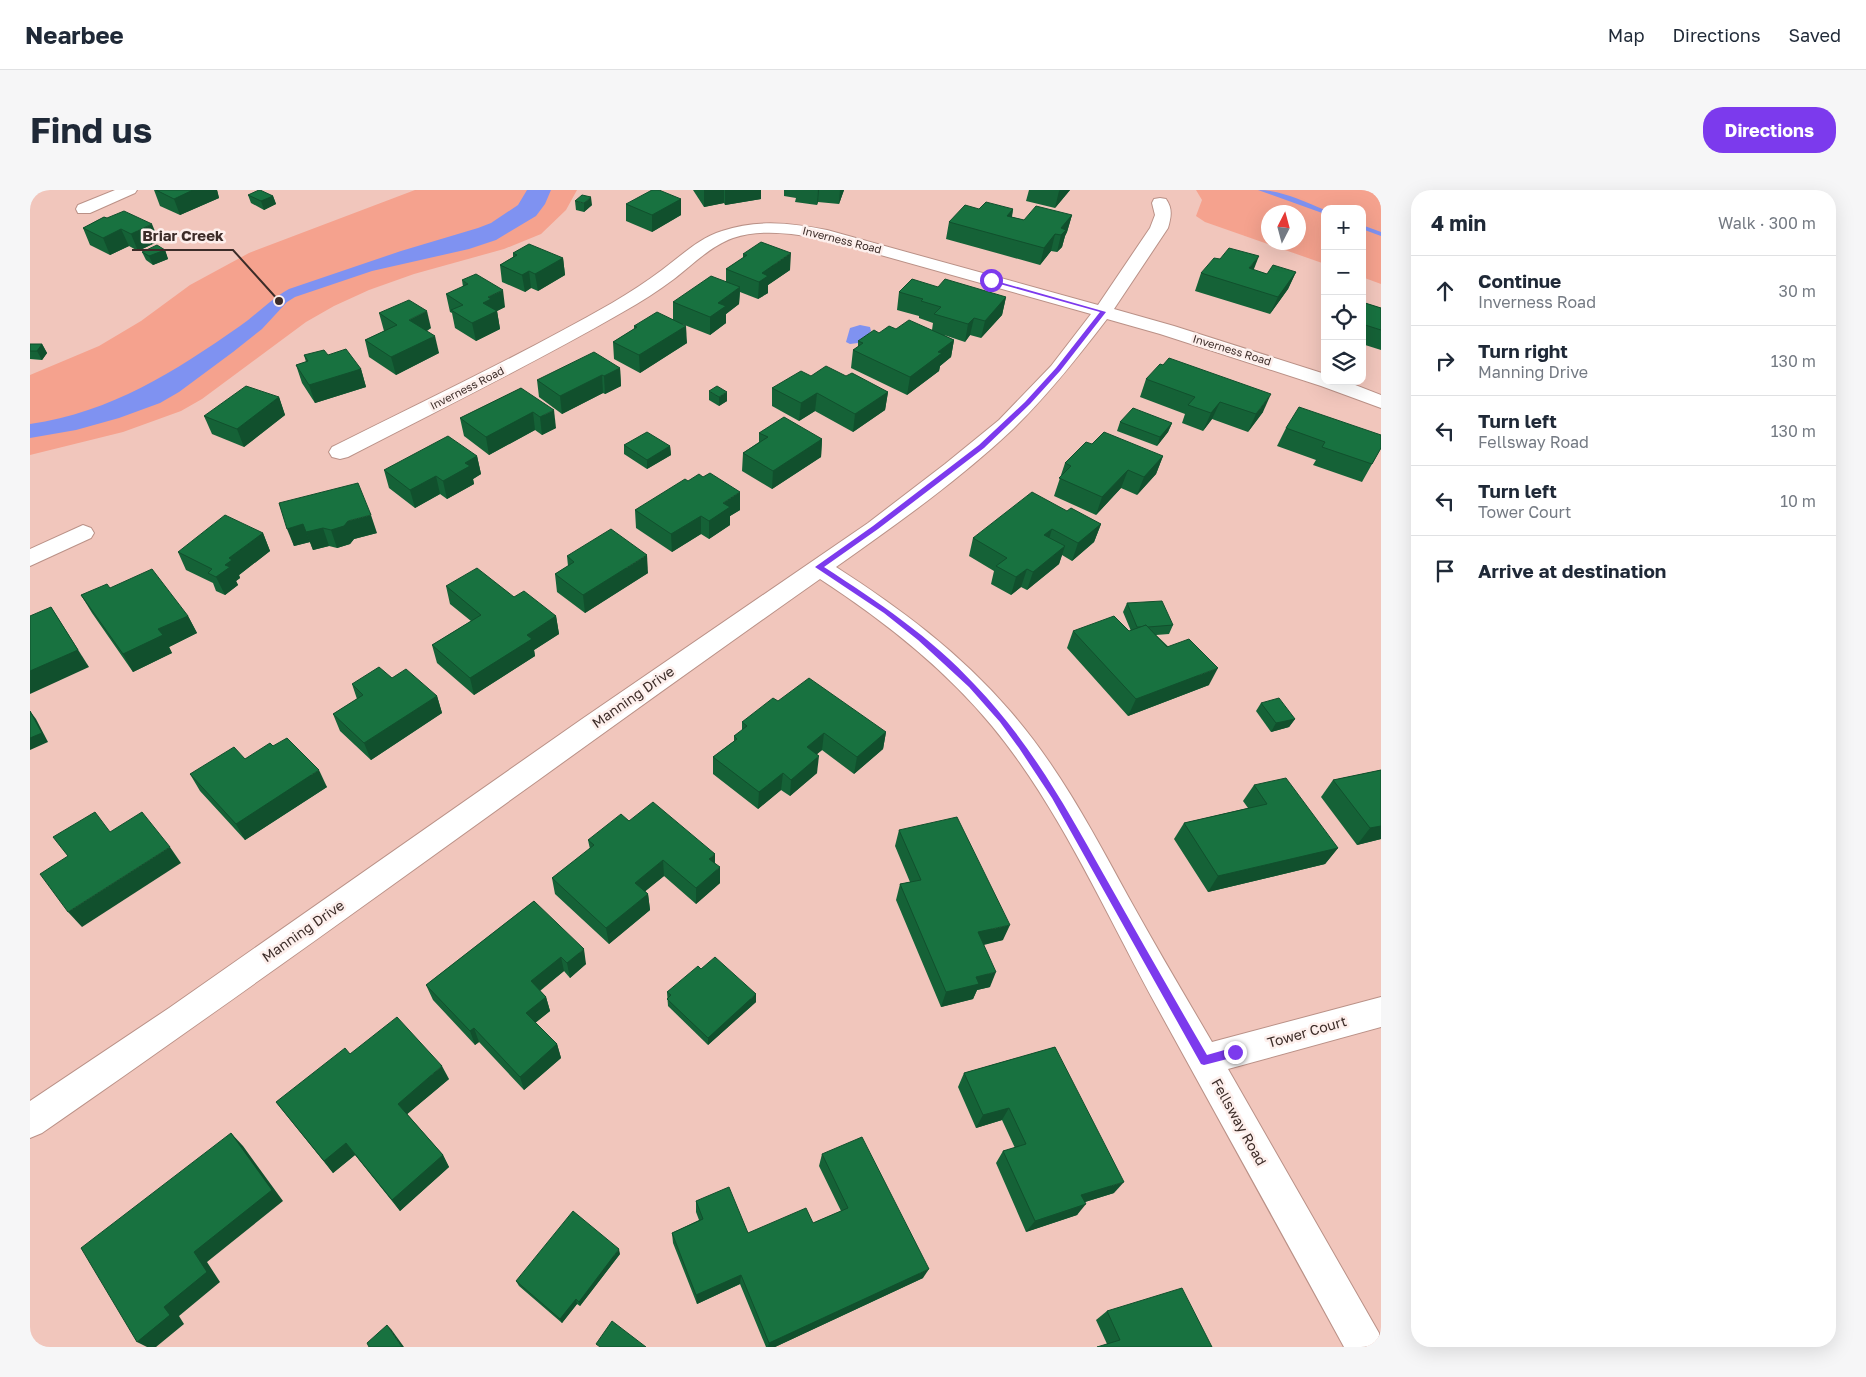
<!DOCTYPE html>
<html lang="en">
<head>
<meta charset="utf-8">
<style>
  body { margin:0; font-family:"Golos Text",sans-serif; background:#f6f6f7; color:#1f2937 }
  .controls { position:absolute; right:15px; top:15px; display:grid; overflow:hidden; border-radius:10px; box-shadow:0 5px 20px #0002 }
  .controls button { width:45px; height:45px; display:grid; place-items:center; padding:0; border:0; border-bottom:1px solid #e0e1e3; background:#fff; color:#1f2937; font:25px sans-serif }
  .compass { position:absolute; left:1231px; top:15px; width:45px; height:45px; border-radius:50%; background:#fff; box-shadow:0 5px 20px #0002; rotate:6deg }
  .stop { position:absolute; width:15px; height:15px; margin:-11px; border:4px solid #7c3aed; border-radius:50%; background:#fff }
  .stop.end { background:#7c3aed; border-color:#fff; box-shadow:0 1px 5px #0008 }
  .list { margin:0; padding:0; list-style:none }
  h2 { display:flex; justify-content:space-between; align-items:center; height:65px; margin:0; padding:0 20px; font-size:21px }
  h2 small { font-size:16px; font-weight:400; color:#747a83 }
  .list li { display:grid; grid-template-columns:32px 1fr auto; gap:15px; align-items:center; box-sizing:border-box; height:70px; padding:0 20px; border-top:1px solid #e0e1e3 }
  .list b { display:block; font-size:19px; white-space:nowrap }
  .list p { margin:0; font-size:16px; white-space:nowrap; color:#747a83 }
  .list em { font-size:16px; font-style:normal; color:#747a83 }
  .icon { flex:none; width:28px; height:28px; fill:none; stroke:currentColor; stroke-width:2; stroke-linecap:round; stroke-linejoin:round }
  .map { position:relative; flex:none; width:1351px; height:1157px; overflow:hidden; border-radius:20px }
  header { display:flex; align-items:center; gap:30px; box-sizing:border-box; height:70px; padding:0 25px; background:#fff; border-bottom:1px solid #e0e1e3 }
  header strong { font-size:24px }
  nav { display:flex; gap:28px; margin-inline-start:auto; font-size:18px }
  .intro { display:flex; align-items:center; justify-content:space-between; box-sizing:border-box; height:120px; padding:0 30px }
  h1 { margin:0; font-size:35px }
  .button { padding:12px 22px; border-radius:20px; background:#7c3aed; color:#fff; font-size:18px; font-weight:700 }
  main { display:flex; gap:30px; padding:0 30px }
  aside { flex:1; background:#fff; border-radius:20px; box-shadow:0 5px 20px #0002 }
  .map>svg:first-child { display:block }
  .green { fill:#f5a28e; fill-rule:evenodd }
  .water { fill:#7f92f1 }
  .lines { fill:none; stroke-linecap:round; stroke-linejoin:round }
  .stream { fill:#7f92f1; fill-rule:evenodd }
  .minor-casing { stroke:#ba9187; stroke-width:2 }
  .minor { fill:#fff; fill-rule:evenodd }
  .wall { fill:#156237 }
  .shaded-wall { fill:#11502d }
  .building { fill:#187240; stroke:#11502d }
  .route { fill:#7c3aed }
  .labels { text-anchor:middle; stroke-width:5; stroke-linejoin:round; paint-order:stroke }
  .far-street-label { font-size:11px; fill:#3c2c28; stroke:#fdefec }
  .street-label { font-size:14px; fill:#3c2c28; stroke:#fdefec }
  .leader { fill:none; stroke:#3c2c28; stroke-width:2 }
  .callout-dot { fill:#3c2c28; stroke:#fdefec; stroke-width:2 }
  .callout-label { font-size:15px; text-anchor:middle; font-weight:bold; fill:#3c2c28; stroke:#fdefec; stroke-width:5; stroke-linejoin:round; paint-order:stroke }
</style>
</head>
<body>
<header>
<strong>Nearbee</strong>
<nav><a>Map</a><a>Directions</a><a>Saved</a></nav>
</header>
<div class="intro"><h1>Find us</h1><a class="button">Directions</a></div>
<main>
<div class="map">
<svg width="1351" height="1157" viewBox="0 0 1351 1157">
  <rect width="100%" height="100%" fill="#f1c6bc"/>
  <!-- green -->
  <g class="green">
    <path d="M385 0H547L536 20 511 44 474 59 384 84 339 100 304 116 276 132 172 209 151 221 93 242 0 265V185L69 156 111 131 160 95 219 63Z"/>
    <path d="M1166 0H1344L1351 3V94L1332 87V19H1295V74L1175 32 1166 26 1172 10ZM1238 22H1268V52H1238Z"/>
  </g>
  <!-- water -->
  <g class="water">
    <path d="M497 0H521L515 14 506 26 466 50 439 59 342 81 265 107 257 112 232 139 203 162 149 202 130 213 89 228 46 240 0 248V234C82 222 144 182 210 136 227 124 241 109 259 99L371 61 448 38 461 33 488 15Z"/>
    <path d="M830 135 840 137 841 141 837 146 836 152 820 154 816 152 820 138Z"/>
  </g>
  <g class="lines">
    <!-- stream -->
    <g class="stream">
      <path d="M1228 0C1251 0 1273 11 1295 20V24Z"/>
      <path d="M1332 35 1351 42V46L1332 39Z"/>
    </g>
    <!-- minor casing -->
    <g class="minor-casing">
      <g id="minor">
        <path d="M85 0H107L105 3 60 23H48L46 19 48 15Z"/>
        <path d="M1130 8 1136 9C1143 19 1141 27 1138 38L1084 119 1144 136 1295 184V191H1315L1351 205V218L1291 196 1130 144 1077 129C1048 167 1018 205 983 239 929 290 867 334 806 377 870 418 930 463 980 521 1029 577 1064 644 1099 708 1126 757 1154 804 1182 852L1351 807V837L1198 879 1349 1143 1351 1157H1314C1252 1043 1189 930 1127 817 1076 724 1029 617 962 536 913 477 853 430 790 389 530 572 274 762 12 943L0 948V911L139 818 552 529 838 333 915 274 969 230 1021 176 1061 124 797 50C767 44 733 38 703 48 681 56 663 74 644 89 628 101 611 112 593 122 503 174 410 219 318 267L310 269 302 267 299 262 302 257C396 210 491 165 582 113 599 103 616 92 632 80 651 66 669 48 692 41 727 29 762 33 797 40L1068 115 1120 38 1125 25 1122 13 1124 9Z"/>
        <path d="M53 335 61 338 64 343 61 348 0 376V359Z"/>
      </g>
    </g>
    <!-- minor -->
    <use href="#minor" class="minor"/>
  </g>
  <!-- wall -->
  <g class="wall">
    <path d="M124 0H187L189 8 150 25 130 16Z"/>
    <path d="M663 0H731V9L695 15 694 13 674 17Z"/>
    <path d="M754 0H814L809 14 788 12 787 15 765 12 766 8 754 6Z"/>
    <path d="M999 0H1040L1025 18 996 11Z"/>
    <path d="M218 5 243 6 246 14 234 20 221 13Z"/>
    <path d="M651 9V25L622 42 596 31V14Z"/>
    <path d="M545 11 562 15 554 22 546 20Z"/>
    <path d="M949 19H983L982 27 994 30 1042 25 1037 42 1035 46 1032 57 1027 62 1021 61 1010 75 916 49 919 32Z"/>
    <path d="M74 27 129 51 108 61 99 56 80 65 60 55 53 38Z"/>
    <path d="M135 60 138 69 123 75 116 70 112 62Z"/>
    <path d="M483 63 533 68 535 85 508 101 501 98 495 102 472 92 470 75 483 67Z"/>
    <path d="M713 64 760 80 738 95V103L728 109 710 102 709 114 696 124V133L680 145 652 134 657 153 610 183 584 169 583 152 604 139V136L643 129V112L696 92V79L713 68Z"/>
    <path d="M1223 80 1237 84 1266 82 1258 99 1240 124 1165 101 1171 83Z"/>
    <path d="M432 90 475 117 467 121 470 139 446 151 425 138 422 123 420 122 416 104 433 97Z"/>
    <path d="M908 97 976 107 972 125 951 148 940 145 935 152 914 145 924 150 921 167 910 176 909 181 877 205 821 178 823 160 828 157V151L849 143 866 139 902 140 903 133 889 128V126L867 120 869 102Z"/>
    <path d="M1332 112 1351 118V160L1332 154Z"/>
    <path d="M349 123 401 138 397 141 409 163 366 185 339 167 335 150 354 141Z"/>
    <path d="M0 154H12L17 163 12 170 0 169Z"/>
    <path d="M274 165H298L331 179 336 197 285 213 272 193 266 175 276 172Z"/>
    <path d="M590 178 591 196 575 204 573 203 532 224 509 207 507 190Z"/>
    <path d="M781 186H816L858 202 855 220 823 242 785 221 769 231 742 216V198Z"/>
    <path d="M1116 189 1233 222 1218 242 1182 229 1173 241 1152 233 1155 224 1110 207Z"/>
    <path d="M491 198 526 238 512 245 505 240 459 265 434 246 430 228Z"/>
    <path d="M679 201 697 211 689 216 679 210Z"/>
    <path d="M249 207 255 225 214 257 182 244 174 226Z"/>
    <path d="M1090 232 1142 233 1138 242 1127 256 1087 241Z"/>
    <path d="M1256 238 1351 258 1332 292 1283 275 1286 270 1247 256Z"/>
    <path d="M729 243 792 249 791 267 742 299 712 281 713 263 729 252Z"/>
    <path d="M1062 254 1133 266 1126 284 1107 305 1091 298 1066 325 1024 306 1035 273Z"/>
    <path d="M594 255 640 256 641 265 617 279 594 264Z"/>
    <path d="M447 266 451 284 443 289 444 294 417 309 410 304 385 318 359 298 354 280Z"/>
    <path d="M249 313 347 343 324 349 320 354 307 358 299 356 283 360 280 352 264 356Z"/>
    <path d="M605 320H710L700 326V335L679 349 671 344 642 362 606 338Z"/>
    <path d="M1037 321 1071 334 1064 352 1042 371 1032 365 1029 374 997 400 991 397 981 405 961 394 964 381 939 366 943 348Z"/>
    <path d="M233 343 240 361 209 385 210 388 206 391 208 395 195 405 186 401 183 393 156 380 148 362Z"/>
    <path d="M537 366 618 383 555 423 527 402 525 384 538 376Z"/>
    <path d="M416 396 484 407 526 426 529 444 504 460 505 466 444 505 407 473 402 455 441 431 420 414Z"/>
    <path d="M80 398 158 426 167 443 139 457 142 463 103 482 62 423 51 405Z"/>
    <path d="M1097 413 1143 435 1139 444 1126 445 1179 495 1098 526 1037 458 1043 441H1101L1093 422Z"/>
    <path d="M362 488 407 506 412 523 341 570 310 541 303 524 327 509 322 494Z"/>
    <path d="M748 511 856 542 853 559 824 584 792 560 787 564V583L760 606 751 600 728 619 683 584V567L704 551V546L712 541V532Z"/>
    <path d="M1231 513 1265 529 1259 537 1241 542 1226 521Z"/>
    <path d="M243 556 297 597 215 650 170 601 160 584 215 569Z"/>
    <path d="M1351 580V649L1327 655 1291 607 1303 590Z"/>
    <path d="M1224 595 1308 658 1295 674 1178 702 1144 649 1154 633 1218 618 1213 611Z"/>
    <path d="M599 631 685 673 690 693 666 714 634 686 615 701 618 704 620 720 579 754 525 704 522 688 560 659 558 650Z"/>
    <path d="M869 640 973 750 954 755 960 797 947 800 943 809 911 817 866 710 870 694 880 692 865 656Z"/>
    <path d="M504 711 556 774 540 788 534 781 510 801 516 807 520 821 505 833 527 854 531 868 494 900 449 852 445 855 403 810 396 795Z"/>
    <path d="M671 779 726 812 678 855 638 816 637 802Z"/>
    <path d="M1025 857 1084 1003 1055 1012 1047 1025 996 1042 966 973 973 961 985 958 972 930 946 938 928 897 934 883Z"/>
    <path d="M320 864 419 889 377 924 413 965 419 977 370 1021 325 965 303 983 246 912Z"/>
    <path d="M792 964 893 1088 745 1157H736L710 1094 667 1114 643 1053 642 1043 669 1030 666 1022V1011L718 1043 783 1033 811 1021 789 976Z"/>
    <path d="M590 1064 550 1116 547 1114 532 1133 489 1096 486 1091Z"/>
    <path d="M1077 1121 1182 1157 1077 1154 1066 1130Z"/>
  </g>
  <!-- shaded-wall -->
  <g class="shaded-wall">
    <path d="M0 0H6L0 3Z"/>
    <path d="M163 0H187L189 8 150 25 144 9Z"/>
    <path d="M674 0H694V13L674 17Z"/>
    <path d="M695 0H731V9L695 15Z"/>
    <path d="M788 0H789L788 12 787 15Z"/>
    <path d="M810 0H814L809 14Z"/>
    <path d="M1030 0H1040L1025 18 1029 1Z"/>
    <path d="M243 6 246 14 234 20 231 11Z"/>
    <path d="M561 7 562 15 554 22V13Z"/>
    <path d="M651 9V25L622 42V25Z"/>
    <path d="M983 19 980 36 977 26Z"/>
    <path d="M1042 25 1037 42 1035 46 1032 57 1027 62 1031 45V38Z"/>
    <path d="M122 34 129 51 108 61 101 44Z"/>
    <path d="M91 39 99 56 80 65 73 48Z"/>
    <path d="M1025 44 1021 61 1010 75 1014 58Z"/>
    <path d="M135 60 138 69 123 75 119 66Z"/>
    <path d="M761 63 760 80 738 95V103L728 109 729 92 732 83Z"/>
    <path d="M1229 66 1222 84 1219 78Z"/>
    <path d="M533 68 535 85 508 101 505 84Z"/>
    <path d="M499 81 501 98 495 102 492 85Z"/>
    <path d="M1266 82 1258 99 1240 124 1248 107Z"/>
    <path d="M710 97 709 114 696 124V133L680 145V127L688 113Z"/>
    <path d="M473 100 475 117 467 121 470 139 446 151 442 133 453 113 458 107Z"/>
    <path d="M976 107 972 125 951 148 955 131Z"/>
    <path d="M397 121 401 138 383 147 379 130Z"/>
    <path d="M944 128 940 145 935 152 938 134Z"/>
    <path d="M656 136 657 153 610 183 609 165Z"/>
    <path d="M405 146 409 163 366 185 361 167Z"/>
    <path d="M924 150 921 167 910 176 909 181 877 205 880 187 908 162Z"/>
    <path d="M12 154 17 163 12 170 7 161Z"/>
    <path d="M590 178 591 196 575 204 574 186Z"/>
    <path d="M331 179 336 197 285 213 279 195Z"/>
    <path d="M572 185 573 203 532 224 530 206Z"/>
    <path d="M697 202V211L689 216V207Z"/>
    <path d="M858 202 855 220 823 242 825 224Z"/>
    <path d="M787 203 785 221 769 231 771 213Z"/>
    <path d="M1241 204 1233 222 1218 242 1226 224Z"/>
    <path d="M249 207 255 225 214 257 207 239Z"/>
    <path d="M1190 212 1182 229 1173 241 1181 223Z"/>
    <path d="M524 220 526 238 512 245 510 227Z"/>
    <path d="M503 222 505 240 459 265 456 247Z"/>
    <path d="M1142 233 1138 242 1127 256 1130 247Z"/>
    <path d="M792 249 791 267 742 299 743 281Z"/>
    <path d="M640 256 641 265 617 279V270Z"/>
    <path d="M447 266 451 284 443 289 444 294 417 309 413 291 435 273Z"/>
    <path d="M1133 266 1126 284 1107 305 1114 287Z"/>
    <path d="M1098 280 1091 298 1066 325 1072 307Z"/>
    <path d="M406 286 410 304 385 318 380 300Z"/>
    <path d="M710 302V320L700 326V335L679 349V331L693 313Z"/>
    <path d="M341 325 347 343 324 349 320 354 307 358 301 340 318 331Z"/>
    <path d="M671 326V344L642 362 641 344Z"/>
    <path d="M273 334 280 352 264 356 257 339Z"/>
    <path d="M1071 334 1064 352 1042 371 1048 353Z"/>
    <path d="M293 338 299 356 283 360 276 342Z"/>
    <path d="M1022 339 1017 356 1014 345Z"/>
    <path d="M233 343 240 361 209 385 210 388 206 391 208 395 195 405 186 387 199 368Z"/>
    <path d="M1035 356 1029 374 997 400 1003 382Z"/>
    <path d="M617 365 618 383 555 423 553 405Z"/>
    <path d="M997 379 991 397 981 405 986 387Z"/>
    <path d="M21 417 59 477 0 504V481Z"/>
    <path d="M158 426 167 443 139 457 142 463 103 482 93 464 128 439Z"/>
    <path d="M526 426 529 444 504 460 505 466 444 505 440 488 497 445Z"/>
    <path d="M1188 478 1179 495 1098 526 1106 509Z"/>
    <path d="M407 506 412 523 341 570 334 553Z"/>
    <path d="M0 521 6 529 18 552 0 560Z"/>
    <path d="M1265 529 1259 537 1241 542 1246 533Z"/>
    <path d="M856 542 853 559 824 584 827 567Z"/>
    <path d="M794 543 792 560 775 574 777 557Z"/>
    <path d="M789 566 787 583 760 606 761 590Z"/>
    <path d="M289 580 297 597 215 650 206 634Z"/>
    <path d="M753 583 751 600 728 619 729 602Z"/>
    <path d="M1351 636V649L1327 655 1340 638Z"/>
    <path d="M140 657 151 673 52 737 38 722Z"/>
    <path d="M1308 658 1295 674 1178 702 1188 686Z"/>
    <path d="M685 664V680L679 669Z"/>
    <path d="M633 670 634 686 607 708 605 693Z"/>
    <path d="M690 677V693L666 714V698Z"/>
    <path d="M618 704 620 720 579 754 576 738Z"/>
    <path d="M980 735 973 750 942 757 948 742Z"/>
    <path d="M554 759 556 774 540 788 537 773Z"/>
    <path d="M531 767 534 781 504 805 501 791Z"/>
    <path d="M966 782 960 797 947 800 943 809 911 817 916 802 946 787Z"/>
    <path d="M726 804V812L678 855V848Z"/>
    <path d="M516 807 520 821 500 837 496 823Z"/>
    <path d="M444 838 449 852 445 855 440 841Z"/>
    <path d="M527 854 531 868 494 900 490 887Z"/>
    <path d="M412 876 419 889 375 926 368 914Z"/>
    <path d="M979 918 972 930 946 938 953 925Z"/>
    <path d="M201 943 213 956 253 1011 177 1072 190 1092 149 1126 154 1134 126 1157H117L107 1152 134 1117 164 1062Z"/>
    <path d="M316 953 325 965 303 983 294 971Z"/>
    <path d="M413 965 419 977 370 1021 362 1010Z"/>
    <path d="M1094 992 1084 1003 1042 1016 1051 1005Z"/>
    <path d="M1056 1014 1047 1025 996 1042 1005 1031Z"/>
    <path d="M589 1059 590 1064 550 1116 549 1112Z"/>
    <path d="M899 1079 893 1088 745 1157H738L739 1153Z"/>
    <path d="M711 1085 710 1094 667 1114 666 1105Z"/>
    <path d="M546 1109 547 1114 532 1133 530 1129Z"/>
    <path d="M357 1135 361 1139 374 1157H372Z"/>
  </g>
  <!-- building -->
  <g class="building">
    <path d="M126 0H163L144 9Z"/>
    <path d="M229 0H230L243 6 231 11 218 5Z"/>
    <path d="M622 0H629L651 9 622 25 596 14Z"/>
    <path d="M552 5 561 7 554 13 545 11Z"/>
    <path d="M956 12 983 19 977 26 994 30 1006 16 1042 25 1031 38 1036 40 1031 45 1025 44 1014 58 919 32 935 15 949 19Z"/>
    <path d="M94 21 122 34 101 44 91 39 73 48 53 38 74 27 77 28Z"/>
    <path d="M731 52 761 63 732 83 738 86 729 92 696 79 717 65 713 64Z"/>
    <path d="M499 54 533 68 505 84 499 81 492 85 470 75 487 65 483 63Z"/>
    <path d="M127 55 135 60 119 66 112 62Z"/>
    <path d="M1199 58 1229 66 1219 78 1237 84 1243 75 1266 82 1248 107 1171 83 1184 68 1190 69Z"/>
    <path d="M446 84 473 100 458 107 461 109 453 113 467 121 442 133 421 120 433 115 416 104 438 94 432 90Z"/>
    <path d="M681 86 710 97 688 113 696 116 680 127 643 112Z"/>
    <path d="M882 89 908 97 915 89 976 107 955 131 944 128 938 134 904 124 911 117 891 111 893 109 869 102Z"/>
    <path d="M379 110 397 121 379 130 405 146 361 167 335 150 367 135 349 123Z"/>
    <path d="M1332 112 1351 118V140L1332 134Z"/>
    <path d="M627 122 656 136 609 165 583 152 607 137 604 136Z"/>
    <path d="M879 130 924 150 908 162 912 163 880 187 823 160 833 153 828 151 844 140 849 143 859 136 866 139Z"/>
    <path d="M0 154H12L7 161H0Z"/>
    <path d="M316 159 331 179 279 195 266 175 278 171 274 165 294 160 298 165Z"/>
    <path d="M564 162 590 178 574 186 572 185 530 206 507 190Z"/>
    <path d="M1139 168 1241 204 1226 224 1190 212 1181 223 1158 215 1165 207 1116 189 1130 174 1133 175Z"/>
    <path d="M796 176 816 186 822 183 858 202 825 224 787 203 771 213 742 198 771 181 781 186Z"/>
    <path d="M216 196 249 207 207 239 174 226Z"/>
    <path d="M687 196 697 202 689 207 679 201Z"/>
    <path d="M491 198 524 220 510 227 503 222 456 247 430 228Z"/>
    <path d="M1269 217 1351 245V258L1342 274 1292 257 1295 252 1256 238Z"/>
    <path d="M1103 218 1142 233 1130 247 1090 232Z"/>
    <path d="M754 227 792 249 743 281 713 263 738 247 729 243Z"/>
    <path d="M617 242 640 256 617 270 594 255Z"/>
    <path d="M1074 242 1133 266 1114 287 1098 280 1072 307 1029 288 1041 276 1035 273 1056 252 1062 254Z"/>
    <path d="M418 246 447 266 435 273 440 276 413 291 406 286 380 300 354 280Z"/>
    <path d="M680 283 710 302 693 313 700 317 679 331 671 326 641 344 605 320 655 289 658 291 669 284 673 287Z"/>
    <path d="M328 293 341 325 318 331 314 336 301 340 293 338 276 342 273 334 257 339 249 313Z"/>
    <path d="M1002 302 1037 321 1041 318 1071 334 1048 353 1022 339 1014 345 1035 356 1003 382 997 379 986 387 966 376 977 368 943 348Z"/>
    <path d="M195 325 233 343 199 368 202 370 195 375 200 377 186 387 178 383 182 379 148 362Z"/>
    <path d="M581 339 617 365 553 405 525 384 544 372 537 366Z"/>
    <path d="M447 378 484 407 494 401 526 426 497 445 502 449 440 488 402 455 451 425 416 396Z"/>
    <path d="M122 379 158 426 128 439 133 445 93 464 51 405 77 394 80 398Z"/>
    <path d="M1132 411 1143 435 1118 437 1116 435 1112 437H1107L1097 413Z"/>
    <path d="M21 417 48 460 0 481V426Z"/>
    <path d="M1084 426 1099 441 1116 435 1137 457 1159 449 1188 478 1106 509 1043 441Z"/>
    <path d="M349 477 362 488 376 479 407 506 334 553 303 524 333 505 322 494Z"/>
    <path d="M779 488 856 542 827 567 794 543 777 557 789 566 761 590 753 583 729 602 683 567 707 549 704 546 717 536 712 532 743 508 748 511Z"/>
    <path d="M1249 508 1265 529 1246 533 1231 513Z"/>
    <path d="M0 521 12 543 0 548Z"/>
    <path d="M257 548 289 580 206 634 160 584 204 557 215 569 240 553 243 556Z"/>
    <path d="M1351 580V636L1340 638 1303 590Z"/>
    <path d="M1256 588 1308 658 1188 686 1154 633 1237 614 1224 595Z"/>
    <path d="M623 612 685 664 679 669 690 677 666 698 633 670 605 693 618 704 576 738 522 688 564 655 558 650 591 624 599 631Z"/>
    <path d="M65 622 80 642 112 622 140 657 38 722 10 684 38 666 23 647Z"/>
    <path d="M927 627 980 735 948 742 966 782 946 787 949 794 916 802 870 694 891 690 869 640Z"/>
    <path d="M504 711 554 759 537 773 531 767 501 791 516 807 496 823 527 854 490 887 444 838 440 841 396 795Z"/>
    <path d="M685 767 726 804 678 848 637 809 641 805 637 802 668 776 671 779Z"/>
    <path d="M367 827 412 876 368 914 413 965 362 1010 316 953 294 971 246 912 315 858 320 864Z"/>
    <path d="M1025 857 1094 992 1051 1005 1056 1014 1005 1031 973 961 996 954 979 918 953 925 934 883Z"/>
    <path d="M201 943 242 1000 164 1062 177 1082 134 1117 140 1125 107 1152 51 1058Z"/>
    <path d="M832 947 899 1079 739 1153 711 1085 666 1105 642 1043 673 1029 666 1011 699 997 718 1043 776 1018 783 1033 818 1018 792 964Z"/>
    <path d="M543 1021 589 1059 549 1112 546 1109 530 1129 486 1091Z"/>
    <path d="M1152 1098 1182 1157H1067L1090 1150 1077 1121Z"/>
    <path d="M582 1131 616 1157H570L566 1154Z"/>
    <path d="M357 1135 372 1157H339L337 1153Z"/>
  </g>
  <!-- route -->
  <path class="route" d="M959 89 1076 122 1030 181 1000 214 954 258 848 339 794 377C848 412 901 447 945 495 999 551 1036 617 1074 685 1108 745 1142 805 1177 865L1205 857 1210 862 1205 867 1174 875 1171 874 1022 608 989 558 970 532 939 497 888 450 854 423 785 377 843 336 949 255 995 212 1026 178 1070 122 959 91Z"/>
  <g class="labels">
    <!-- far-street labels -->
    <g class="far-street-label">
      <text transform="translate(812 50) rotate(14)" y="4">Inverness Road</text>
      <text transform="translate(1202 160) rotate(17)" y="4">Inverness Road</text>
      <text transform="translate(437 198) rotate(-27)" y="4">Inverness Road</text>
    </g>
    <!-- street labels -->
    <g class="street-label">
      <text transform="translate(603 507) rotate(-35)" y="5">Manning Drive</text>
      <text transform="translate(273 741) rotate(-35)" y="5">Manning Drive</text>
      <text transform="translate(1277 842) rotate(-16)" y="5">Tower Court</text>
      <text transform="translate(1209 932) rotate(61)" y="5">Fellsway Road</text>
    </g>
  </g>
  <!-- callouts -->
  <path class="leader" d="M249 111L203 60H102"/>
  <circle class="callout-dot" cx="249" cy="111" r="5"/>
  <g class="callout-label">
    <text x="153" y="51">Briar Creek</text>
  </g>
</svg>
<div class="controls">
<button>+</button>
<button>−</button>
<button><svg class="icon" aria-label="locate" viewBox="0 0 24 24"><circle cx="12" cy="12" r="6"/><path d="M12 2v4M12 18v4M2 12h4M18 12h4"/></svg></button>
<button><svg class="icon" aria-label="layers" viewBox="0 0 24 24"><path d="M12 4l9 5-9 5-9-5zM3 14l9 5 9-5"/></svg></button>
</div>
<svg class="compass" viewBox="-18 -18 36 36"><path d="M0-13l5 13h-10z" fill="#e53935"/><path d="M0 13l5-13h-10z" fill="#747a83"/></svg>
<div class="stop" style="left:961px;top:90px"></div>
<div class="stop end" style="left:1205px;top:862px"></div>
</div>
<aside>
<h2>4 min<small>Walk · 300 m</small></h2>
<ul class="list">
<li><svg class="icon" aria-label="ahead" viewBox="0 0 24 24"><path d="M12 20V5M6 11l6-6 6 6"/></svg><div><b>Continue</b><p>Inverness Road</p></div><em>30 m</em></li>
<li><svg class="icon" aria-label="right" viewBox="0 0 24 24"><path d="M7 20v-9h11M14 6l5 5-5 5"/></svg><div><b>Turn right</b><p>Manning Drive</p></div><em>130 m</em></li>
<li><svg class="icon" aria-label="left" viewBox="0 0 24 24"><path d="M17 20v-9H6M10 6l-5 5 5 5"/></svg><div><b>Turn left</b><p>Fellsway Road</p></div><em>130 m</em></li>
<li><svg class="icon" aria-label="left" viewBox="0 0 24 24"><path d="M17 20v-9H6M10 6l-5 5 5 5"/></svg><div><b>Turn left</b><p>Tower Court</p></div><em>10 m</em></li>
<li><svg class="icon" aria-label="arrive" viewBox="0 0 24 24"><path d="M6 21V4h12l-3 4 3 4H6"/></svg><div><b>Arrive at destination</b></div></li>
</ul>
</aside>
</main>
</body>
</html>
